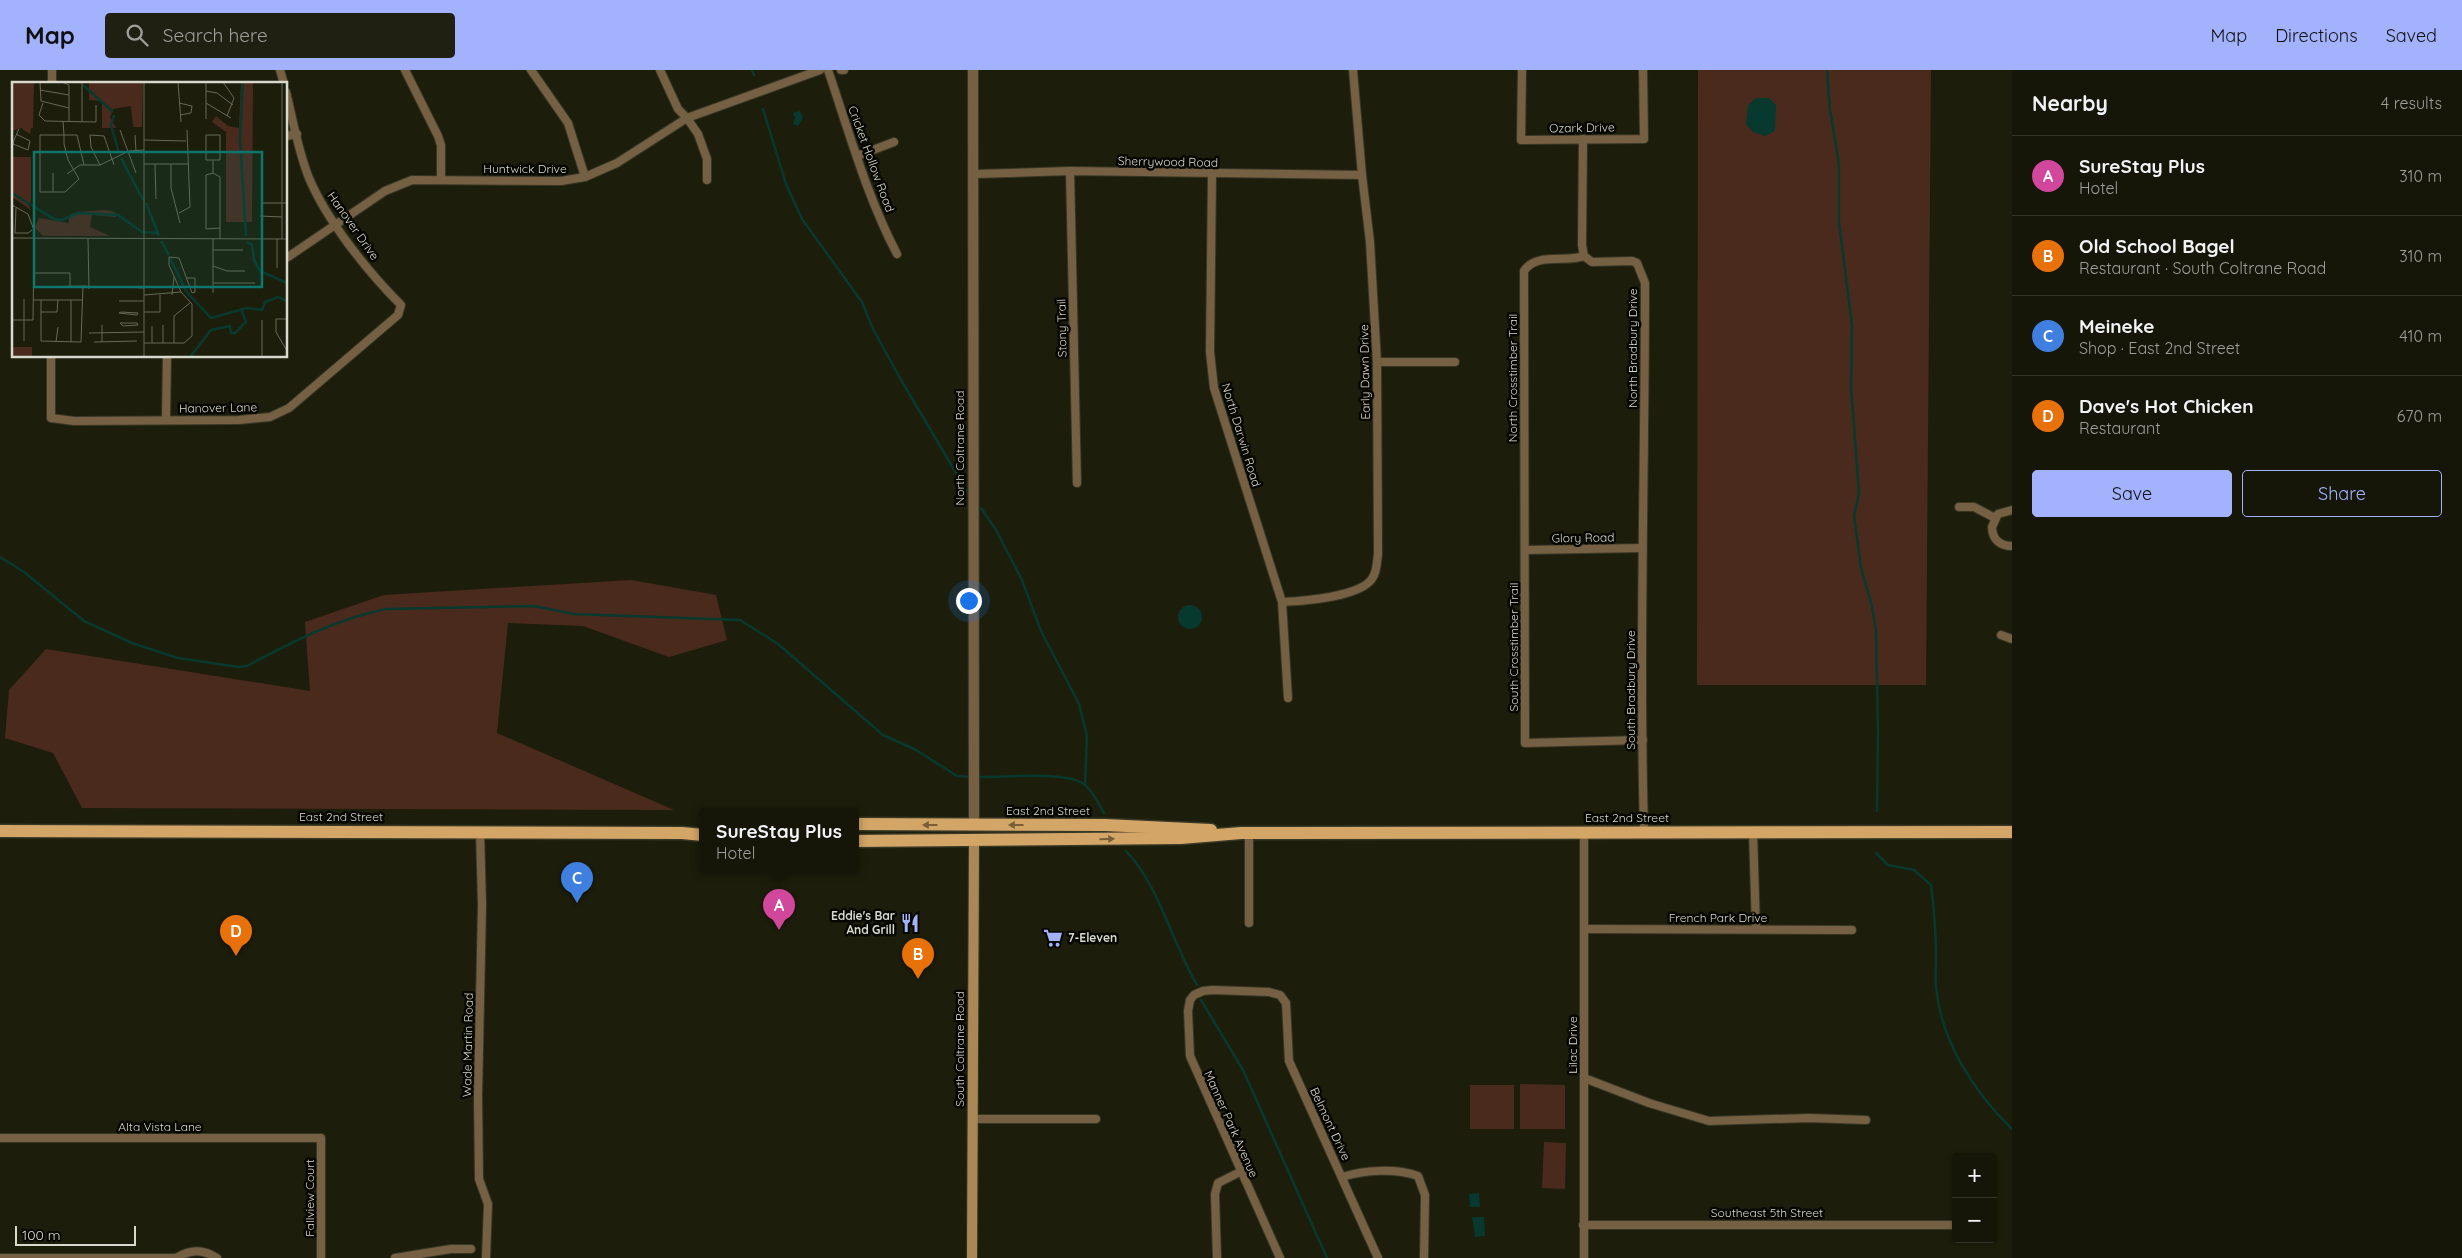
<!DOCTYPE html>
<html lang="en">
<head>
<meta charset="utf-8">
<style>
  body { margin:0; font-family:Quicksand,sans-serif; background:#1f1f12; color:#f1f3f6 }
  .controls { position:absolute; right:15px; bottom:15px; display:grid; overflow:hidden; border-radius:5px; box-shadow:0 1px 4px #0004 }
  .controls button { width:45px; height:45px; display:grid; place-items:center; padding:0; border:0; border-bottom:1px solid #353529; background:#161608; color:#f1f3f6; font:25px sans-serif }
  .scale { position:absolute; left:15px; bottom:12px; width:121px; box-sizing:border-box; padding-left:5px; border:2px solid #d8d9cd; border-top:0; font-size:14px; line-height:18px; white-space:nowrap; color:#d8d9cd; -webkit-text-stroke:4px #070702; paint-order:stroke }
  .you { position:absolute; left:968px; top:530px; width:18px; height:18px; margin:-12px; border:4px solid #fff; border-radius:50%; background:#1a73e8; box-shadow:0 0 0 8px #1a73e833 }
  .badge { display:grid; place-items:center; width:32px; height:32px; border-radius:50%; background:#a2b2fd; color:#fff; font-size:16px; font-weight:700 }
  .pin { position:absolute; translate:-50% -41px; filter:drop-shadow(0 1px 2px #0008) }
  .pin::after { content:''; position:absolute; top:26px; width:18px; height:15px; background:inherit; clip-path:polygon(0 0,100% 0,50% 100%) }
  .popup { position:absolute; left:699px; top:738px; width:160px; height:65px; box-sizing:border-box; display:grid; place-content:center; border-radius:5px; background:#161608; filter:drop-shadow(0 1px 4px #0005); font-size:16px; white-space:nowrap; color:#9e9f9c }
  .popup b { font-size:19px; color:#f1f3f6 }
  .popup::after { content:''; position:absolute; left:50%; top:100%; margin-left:-10px; border:10px solid transparent; border-top-color:#161608 }
  .list { margin:0; padding:0; list-style:none }
  h2 { display:flex; justify-content:space-between; align-items:center; height:65px; margin:0; padding:0 20px; font-size:21px }
  h2 small { font-size:16px; font-weight:400; color:#9e9f9c }
  .list li { display:grid; grid-template-columns:32px 1fr auto; gap:15px; align-items:center; box-sizing:border-box; height:80px; padding:0 20px; border-top:1px solid #353529 }
  .list b { display:block; font-size:19px; white-space:nowrap }
  .list p { margin:0; font-size:16px; white-space:nowrap; color:#9e9f9c }
  .list em { font-size:16px; font-style:normal; color:#9e9f9c }
  .actions { display:flex; gap:10px; padding:15px 20px }
  .actions a { flex:1; padding:11px 0; border:1px solid #a2b2fd; border-radius:5px; text-align:center; font-size:18px; color:#a2b2fd }
  .actions .main { background:#a2b2fd; color:#111 }
  .icon { flex:none; width:28px; height:28px; fill:none; stroke:currentColor; stroke-width:2; stroke-linecap:round; stroke-linejoin:round }
  .map { position:relative; flex:none; width:2012px; height:1188px; overflow:hidden }
  header { display:flex; align-items:center; gap:30px; box-sizing:border-box; height:70px; padding:0 25px; background:#a2b2fd; color:#111 }
  header strong { font-size:24px }
  nav { display:flex; gap:28px; margin-inline-start:auto; font-size:18px }
  .search { width:350px; height:45px; background:#1f1f12; display:flex; align-items:center; gap:12px; box-sizing:border-box; padding:0 18px; border-radius:5px; color:#9e9f9c; font-size:19px }
  main { display:flex }
  aside { flex:1; background:#161608 }
  .map>svg:first-child { display:block }
  .green { fill:#4b2a1e }
  .water { fill:#08392e }
  .lines { fill:none; stroke-linecap:round; stroke-linejoin:round }
  .stream { stroke:#08392e; stroke-width:2.5 }
  .minor-casing { stroke:#373726; stroke-width:10 }
  .tertiary-casing { stroke:#373726; stroke-width:12 }
  .secondary-casing { stroke:#373726; stroke-width:12 }
  .primary-casing { stroke:#373726; stroke-width:15 }
  .minor { stroke:#766043; stroke-width:8 }
  .tertiary { stroke:#766043; stroke-width:10 }
  .secondary { stroke:#aa8757; stroke-width:10 }
  .primary { stroke:#d3a566; stroke-width:12 }
  .oneway { fill:#775e39 }
  .labels { text-anchor:middle; stroke-width:5; stroke-linejoin:round; paint-order:stroke }
  .street-label { font-size:12px; fill:#d8d9cd; stroke:#070702 }
  .poi-label { font-size:12px; font-weight:bold; fill:#d8d9cd; stroke:#070702; text-anchor:end }
  .inset-river { fill:none; stroke:#08392e; stroke-width:2.5 }
  .inset-road { fill:none; stroke:#686859; stroke-width:1 }
  .view { fill:#0f766e; fill-opacity:0.15; stroke:#0f766e; stroke-width:2.5 }
  .inset-edge { fill:none; stroke:#d8d9cd; stroke-width:2.5 }
</style>
</head>
<body>
<header>
<strong>Map</strong>
<div class="search"><svg class="icon" aria-label="search" viewBox="0 0 24 24"><circle cx="10" cy="10" r="6"/><path d="M15 15l6 6"/></svg>Search here</div>
<nav><a>Map</a><a>Directions</a><a>Saved</a></nav>
</header>
<main>
<div class="map">
<svg width="2012" height="1188" viewBox="0 0 2012 1188">
  <rect width="100%" height="100%" fill="#1d1d0b"/>
  <!-- green -->
  <g class="green">
    <path d="M1698 0H1931L1926 615H1697Z"/>
    <path d="M631 510 716 525 727 570 669 587 583 556 508 553 497 663 674 740 82 738 53 683 5 668 9 620 46 579 310 621 305 552 384 525Z"/>
    <path d="M1520 1014 1565 1015V1059H1520Z"/>
    <rect x="1470" y="1015" width="44" height="44"/>
    <path d="M1544 1072 1566 1073 1565 1119 1542 1118Z"/>
  </g>
  <!-- water -->
  <g class="water">
    <path d="M1756 28H1769L1776 35 1775 61 1765 66 1753 62 1746 54 1748 35Z"/>
    <path d="M800 41 803 48 798 56 793 54 795 48 793 43Z"/>
    <circle cx="1190" cy="547" r="12"/>
    <path d="M1479 1123 1480 1137H1470L1469 1124Z"/>
    <path d="M1472 1147H1484L1485 1166 1475 1167Z"/>
  </g>
  <g class="lines">
    <!-- stream -->
    <g class="stream">
      <path d="M752 0 754 5"/>
      <path d="M1827 0 1830 40 1839 94V152L1852 255 1851 317 1859 423 1854 446 1861 498 1872 536 1876 561 1878 662 1877 741"/>
      <path d="M763 39 786 114 802 149 862 232 873 259 901 310 968 423"/>
      <path d="M981 438 996 460 1022 510 1041 561 1079 634 1087 666 1085 715"/>
      <path d="M0 487 24 502 84 551 132 573 178 588 239 597 247 596C292 572 336 549 386 539L534 536 574 544 740 550 778 574 883 665 916 680 957 706 972 707"/>
      <path d="M978 707C1002 708 1068 700 1085 715 1093 721 1099 735 1104 743"/>
      <path d="M1126 781C1159 815 1172 873 1197 915"/>
      <path d="M1876 783 1888 795 1914 800 1931 815C1934 839 1936 863 1936 887 1936 897 1935 907 1936 917 1941 971 1974 1022 2012 1059"/>
      <path d="M1201 930 1243 1000 1327 1188"/>
    </g>
    <!-- minor casing -->
    <g class="minor-casing">
      <g id="minor">
        <path d="M280 0 284 14"/>
        <path d="M405 0 438 66 441 75V110"/>
        <path d="M531 0 568 53 585 107"/>
        <path d="M660 0 678 39 687 48 698 64 707 89V110"/>
        <path d="M828 0C849 62 867 127 897 184"/>
        <path d="M841 0H844"/>
        <path d="M1522 0 1521 70 1644 69 1643 0"/>
        <path d="M52 14V0"/>
        <path d="M286 66 297 64"/>
        <path d="M1583 69 1582 175 1584 186 1592 192 1632 191 1637 193 1645 213C1645 396 1639 579 1644 762"/>
        <path d="M857 86 894 72"/>
        <path d="M1070 101 1077 413"/>
        <path d="M975 104 1070 101 1362 105"/>
        <path d="M1212 104 1210 282 1214 318 1282 532 1288 628"/>
        <path d="M1584 186C1566 193 1536 182 1524 201L1525 673 1643 670"/>
        <path d="M288 187 385 121 412 110 561 111 585 107 617 93 687 48 820 0"/>
        <path d="M51 286V348L74 351 239 350 270 347 289 338 398 245 401 235C368 202 327 151 309 108 298 81 293 50 286 22"/>
        <path d="M1377 292H1455"/>
        <path d="M166 349 167 286"/>
        <path d="M1959 437H1974L1995 448"/>
        <path d="M2012 440 1998 444 1992 457C1992 469 2000 476 2012 476"/>
        <path d="M1526 480 1642 478"/>
        <path d="M1282 532C1302 531 1363 527 1373 507 1377 501 1377 491 1378 484L1377 292 1370 172 1362 105 1353 0"/>
        <path d="M2001 565 2012 569"/>
        <path d="M480 761 482 835 478 1026 479 1109 488 1134 486 1188"/>
        <path d="M1753 762 1756 859"/>
        <path d="M1249 763V853"/>
        <path d="M1584 859 1852 860"/>
        <path d="M1584 1008 1649 1033 1709 1051 1809 1048 1866 1050"/>
        <path d="M973 1049H1096"/>
        <path d="M0 1068H321V1188"/>
        <path d="M1342 1107C1365 1100 1395 1098 1418 1106L1425 1125 1424 1188"/>
        <path d="M1583 1155H1952"/>
        <path d="M0 1188H176C191 1179 203 1179 217 1188"/>
        <path d="M395 1188 451 1179H471"/>
        <path d="M1217 1188 1215 1124 1218 1113 1240 1102"/>
        <path d="M1280 1188 1190 986 1188 941 1190 930 1194 925 1203 921 1213 920 1269 922 1280 925 1286 933 1289 991 1378 1188"/>
        <path d="M1584 1188V762"/>
      </g>
    </g>
    <!-- tertiary casing -->
    <g class="tertiary-casing">
      <path id="tertiary" d="M973 0 974 755"/>
    </g>
    <!-- secondary casing -->
    <g class="secondary-casing">
      <path id="secondary" d="M972 1188 974 770"/>
    </g>
    <!-- primary casing -->
    <g class="primary-casing">
      <g id="primary">
        <path d="M855 754 1105 755 1211 760"/>
        <path d="M0 761 682 763 703 765"/>
        <path d="M855 771 1181 768 1241 763 2012 762"/>
      </g>
    </g>
    <!-- minor -->
    <use href="#minor" class="minor"/>
    <!-- tertiary -->
    <use href="#tertiary" class="tertiary"/>
    <!-- secondary -->
    <use href="#secondary" class="secondary"/>
    <!-- primary -->
    <use href="#primary" class="primary"/>
  </g>
  <!-- one-way arrows -->
  <defs><path id="oneway-solid" d="M-6-.8H1V-3.2L6.5 0L1 3.2V.8H-6Z" transform="scale(1.25)"/></defs>
  <g class="oneway">
    <use href="#oneway-solid" transform="translate(930 755) rotate(-180)"/>
    <use href="#oneway-solid" transform="translate(1016 755) rotate(180)"/>
    <use href="#oneway-solid" transform="translate(1107 769) rotate(-1)"/>
  </g>
  <!-- icons -->
  <defs>
    <g id="restaurant-bare" transform="scale(1.5)"><path d="M-5-6h1v4h1v-4h1v4h1v-4h1v5L-1.5 .5V6h-2V.5L-5-1ZM5-6V6H3V1.5H1.5Q1.5-4 5-6Z" fill="#a2b2fd" stroke="#070702" stroke-width="2.5" paint-order="stroke"/></g>
    <g id="supermarket-bare" transform="scale(1.5)"><path d="M-6-5.5h2.5l.6 2H6L4.5 2H-2.5L-4.4-4H-6ZM-1.5 3.2a1.3 1.3 0 1 0 .1 0ZM3 3.2a1.3 1.3 0 1 0 .1 0Z" fill="#a2b2fd" stroke="#070702" stroke-width="2.5" paint-order="stroke"/></g>
  </defs>
  <g fill-rule="evenodd">
    <use href="#restaurant-bare" x="910" y="853"/>
    <use href="#supermarket-bare" x="1053" y="868"/>
  </g>
  <g class="labels">
    <!-- street labels -->
    <g class="street-label">
      <text transform="translate(1582 58) rotate(-1)" y="4">Ozark Drive</text>
      <text transform="translate(871 89) rotate(70)" y="4">Cricket Hollow Road</text>
      <text transform="translate(1168 92) rotate(1)" y="4">Sherrywood Road</text>
      <text x="525" y="103">Huntwick Drive</text>
      <text transform="translate(353 156) rotate(55)" y="4">Hanover Drive</text>
      <text transform="translate(1062 258) rotate(-91)" y="4">Stony Trail</text>
      <text transform="translate(1633 278) rotate(-90)" y="4">North Bradbury Drive</text>
      <text transform="translate(1365 302) rotate(-91)" y="4">Early Dawn Drive</text>
      <text transform="translate(1513 308) rotate(-90)" y="4">North Crosstimber Trail</text>
      <text transform="translate(218 338) rotate(-1)" y="4">Hanover Lane</text>
      <text transform="translate(1241 365) rotate(73)" y="4">North Darwin Road</text>
      <text transform="translate(960 378) rotate(-90)" y="4">North Coltrane Road</text>
      <text transform="translate(1583 468) rotate(-1)" y="4">Glory Road</text>
      <text transform="translate(1514 577) rotate(-90)" y="4">South Crosstimber Trail</text>
      <text transform="translate(1631 620) rotate(-90)" y="4">South Bradbury Drive</text>
      <text x="1048" y="745">East 2nd Street</text>
      <text x="341" y="751">East 2nd Street</text>
      <text x="1627" y="752">East 2nd Street</text>
      <text x="1718" y="852">French Park Drive</text>
      <text transform="translate(468 975) rotate(-89)" y="4">Wade Martin Road</text>
      <text transform="translate(1573 975) rotate(-90)" y="4">Lilac Drive</text>
      <text transform="translate(960 979) rotate(-90)" y="4">South Coltrane Road</text>
      <text transform="translate(1231 1054) rotate(66)" y="4">Manner Park Avenue</text>
      <text transform="translate(1330 1054) rotate(65)" y="4">Belmont Drive</text>
      <text x="160" y="1061">Alta Vista Lane</text>
      <text transform="translate(310 1128) rotate(-90)" y="4">Fallview Court</text>
      <text x="1767" y="1147">Southeast 5th Street</text>
    </g>
    <!-- poi labels -->
    <g class="poi-label">
      <text x="895" y="850">Eddie's Bar<tspan x="895" dy="14">And Grill</tspan></text>
      <text x="1068" y="872" text-anchor="start">7-Eleven</text>
    </g>
  </g>
  <!-- overview -->
  <g transform="translate(12 12)">
    <rect width="275" height="275" fill="#1d1d0b"/>
    <path d="M0 0H22L21 46H19L18 52 9 46 0 49ZM77 0H131L130 45H121L119 24 101 27 98 35 104 46H90V19L77 18ZM229 0H241L240 140H214V50L200 40 204 34 216 44 227 46ZM0 75H19V120L16 122 19 128 0 115ZM93 128 103 130 104 135 80 133 78 145 98 154H31L23 146 27 136 57 141V133L66 130ZM0 265H20V275H0Z" fill="#4b2a1e"/>
    <path class="inset-river" d="M231 0 228 57 234 154M71 3 101 30M102 33 99 43 107 71M109 76 131 118M0 111 42 137 50 138 66 131 106 133 130 150 145 151M134 121 147 154M149 159 157 173M235 160 240 163 242 178 248 189 275 201M158 176 174 209 199 236 235 226 250 228 253 220 266 215 275 219M178 275 199 248 218 244 219 251H223L234 240 230 229"/>
    <path class="inset-road" d="M28 0 29 19 57 26M50 0 57 3V39M166 0 169 40M194 0V37M211 0 222 16 215 34M28 8 57 13M194 9 205 11 221 23M31 21 27 33 33 39 84 40V23M167 21 180 24 179 31 168 33M194 21 219 36M51 39 52 53V62L56 78 67 97 53 110H28V53H65L72 83M70 40V0M108 48 124 91M4 52 18 59 16 68 1 62 2 58 7 47M123 53 124 69M194 53H208V78H194ZM132 58 174 59M201 78V91L208 95V157M132 82H176M143 82 144 117M159 82V106L168 141M88 83 79 65 78 53 92 54 102 83M201 91 194 93V147L208 146M55 92 68 83H88L117 69 132 68M41 110V91M251 121H275M0 123 16 132 22 148V163L21 238H0M4 126 3 151H16L20 148M167 131 178 125 175 48M248 134 270 135M0 156 275 157M132 156V0M76 157 77 207M270 157V0M201 168H231M201 184 215 189H233M265 186V157M22 191H58V205M174 196H183V210L180 211M201 201H243M22 205 75 204M111 205 132 206M201 211V157M132 213 169 210M160 213 162 195M21 218H71M29 218V259L69 260 71 204M59 218V260M107 219H132M29 230H45L46 218M132 230H148V213M107 231 109 230 126 231 125 233ZM275 237H264V250L275 269M108 241H125L126 243 111 244ZM90 243V260M77 251 132 250M12 259V217M44 260 46 245M82 260 125 259M132 261H172L180 254V222L169 210 157 183V175L167 176 180 211M140 261V244M151 261V243M162 261V234L179 220M49 275H84M96 275H123M132 275V156M250 275V238"/>
    <path class="view" d="M22 70H250V205H22Z"/>
    <rect width="275" height="275" class="inset-edge"/>
  </g>
</svg>
<div class="controls">
<button>+</button>
<button>−</button>
</div>
<div class="scale">100 m</div>
<div class="you"></div>
<div class="pin badge" style="left:779px;top:860px;background:#d1479c">A</div>
<div class="popup"><b>SureStay Plus</b>Hotel</div>
<div class="pin badge" style="left:918px;top:909px;background:#e8710a">B</div>
<div class="pin badge" style="left:577px;top:833px;background:#3f7fe0">C</div>
<div class="pin badge" style="left:236px;top:886px;background:#e8710a">D</div>
</div>
<aside>
<h2>Nearby<small>4 results</small></h2>
<ul class="list">
<li><span class="badge" style="background:#d1479c">A</span><div><b>SureStay Plus</b><p>Hotel</p></div><em>310 m</em></li>
<li><span class="badge" style="background:#e8710a">B</span><div><b>Old School Bagel</b><p>Restaurant · South Coltrane Road</p></div><em>310 m</em></li>
<li><span class="badge" style="background:#3f7fe0">C</span><div><b>Meineke</b><p>Shop · East 2nd Street</p></div><em>410 m</em></li>
<li><span class="badge" style="background:#e8710a">D</span><div><b>Dave's Hot Chicken</b><p>Restaurant</p></div><em>670 m</em></li>
</ul>
<div class="actions"><a class="main">Save</a><a>Share</a></div>
</aside>
</main>
</body>
</html>
